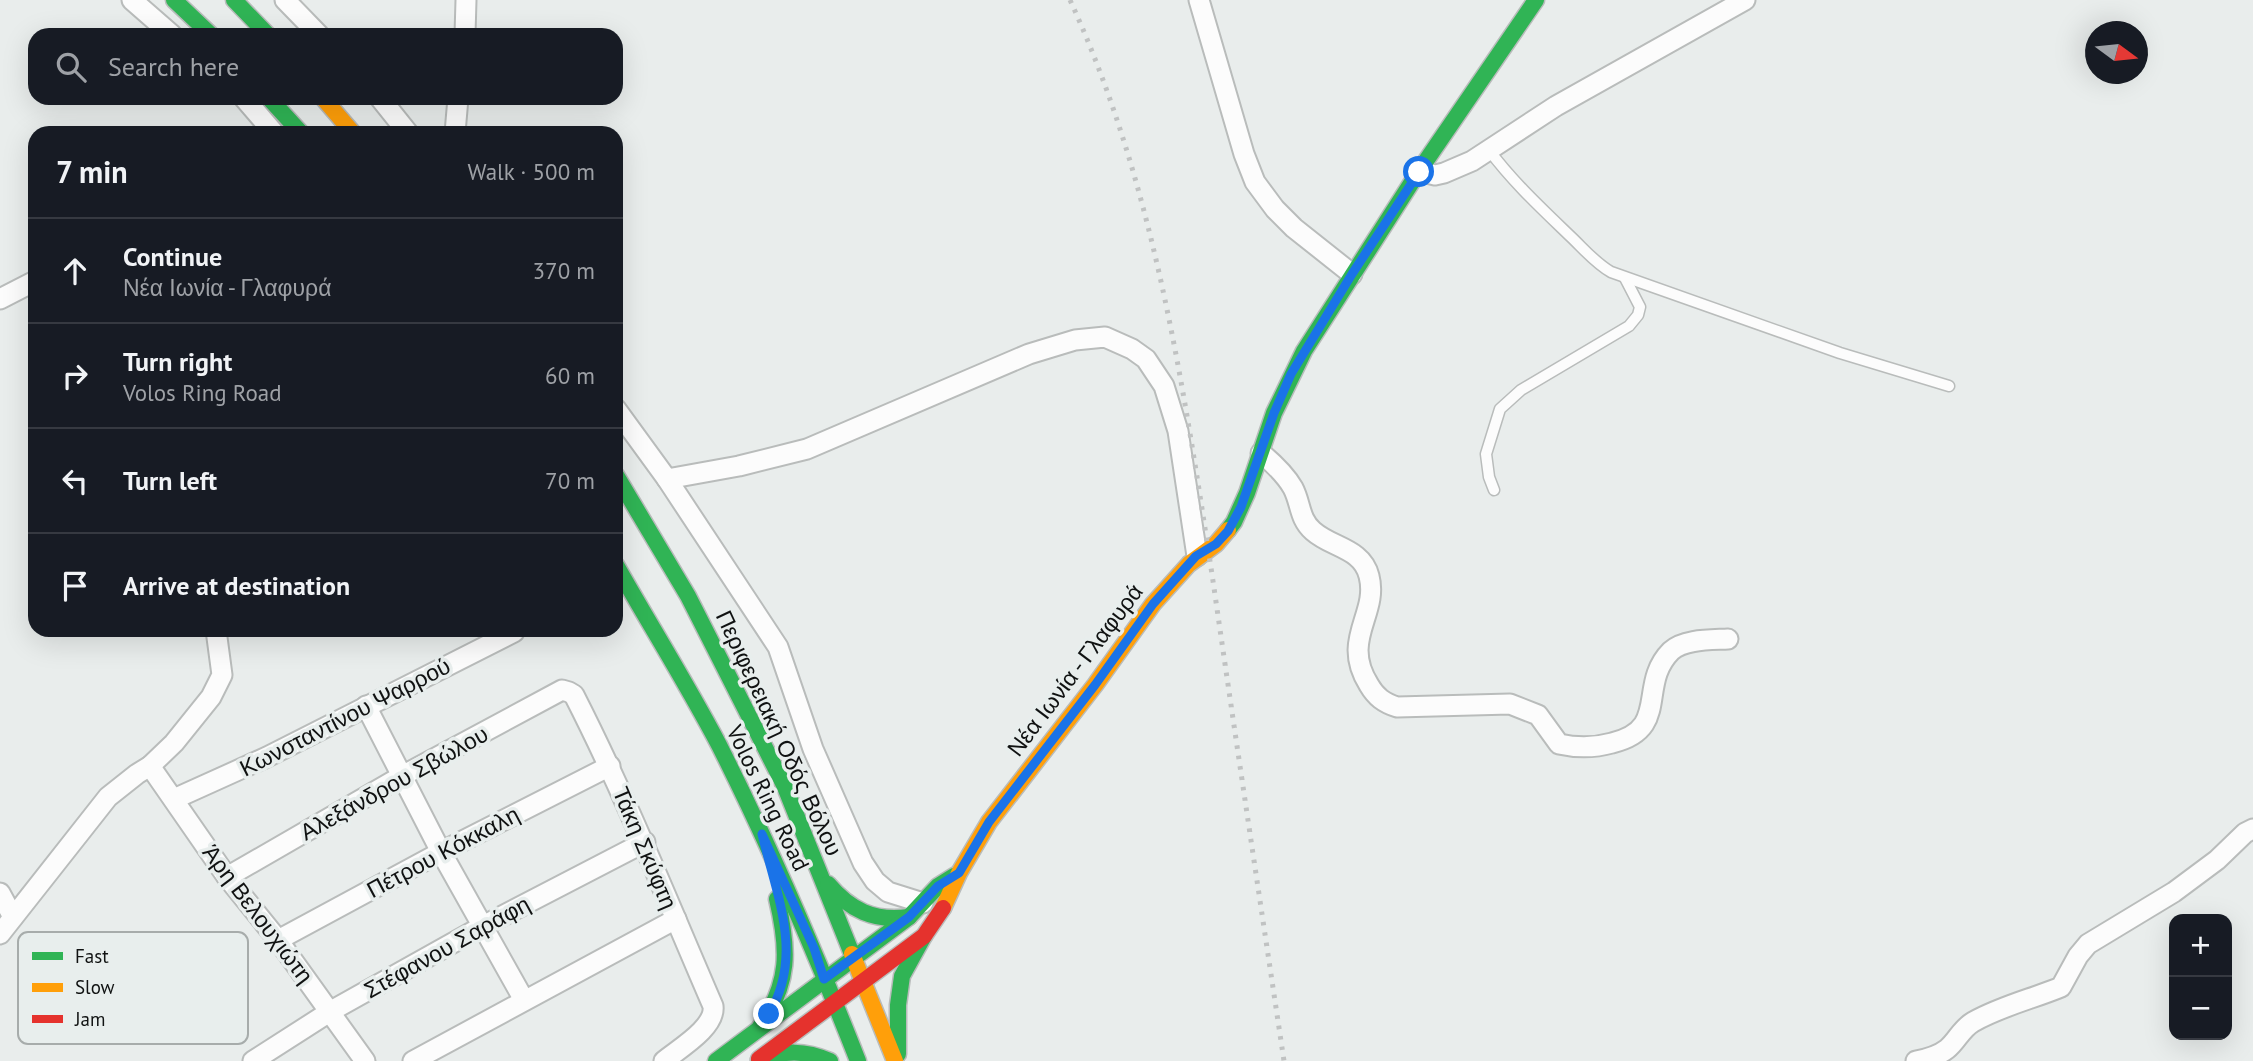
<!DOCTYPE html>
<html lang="en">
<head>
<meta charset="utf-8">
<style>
  body { margin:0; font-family:"PT Sans",sans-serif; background:#20242c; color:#f1f3f6 }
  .controls { position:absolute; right:21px; bottom:21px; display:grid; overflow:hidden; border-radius:14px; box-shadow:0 7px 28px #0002 }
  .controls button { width:63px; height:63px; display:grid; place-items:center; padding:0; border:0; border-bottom:2px solid #363941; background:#171b24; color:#f1f3f6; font:35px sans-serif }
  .compass { position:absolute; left:2085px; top:21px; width:63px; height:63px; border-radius:50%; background:#171b24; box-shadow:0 7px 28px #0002; rotate:105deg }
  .stop { position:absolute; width:21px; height:21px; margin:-16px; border:5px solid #1a73e8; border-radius:50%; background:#fff }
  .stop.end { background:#1a73e8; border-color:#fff; box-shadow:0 2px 7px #0008 }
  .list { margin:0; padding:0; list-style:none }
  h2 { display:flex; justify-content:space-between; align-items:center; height:91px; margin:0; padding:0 28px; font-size:30px }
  h2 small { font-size:23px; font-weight:400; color:#9ea1a6 }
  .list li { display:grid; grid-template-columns:46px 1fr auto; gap:21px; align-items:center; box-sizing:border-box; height:105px; padding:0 28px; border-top:2px solid #363941 }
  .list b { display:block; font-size:26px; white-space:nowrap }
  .list p { margin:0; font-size:23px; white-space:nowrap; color:#9ea1a6 }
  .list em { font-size:23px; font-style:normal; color:#9ea1a6 }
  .icon { flex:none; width:38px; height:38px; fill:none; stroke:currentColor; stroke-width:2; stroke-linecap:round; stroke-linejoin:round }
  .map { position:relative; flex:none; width:2253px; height:1061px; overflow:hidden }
  .search { position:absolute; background:#171b24; box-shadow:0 7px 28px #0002; left:28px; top:28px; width:595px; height:77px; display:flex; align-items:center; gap:18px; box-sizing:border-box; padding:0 24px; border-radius:21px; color:#9ea1a6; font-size:26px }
  .panel { position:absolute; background:#171b24; box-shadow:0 7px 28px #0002; left:28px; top:126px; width:595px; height:511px; border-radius:21px }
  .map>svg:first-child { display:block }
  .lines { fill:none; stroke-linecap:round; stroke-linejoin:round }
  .lane-casing { stroke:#b9bcbb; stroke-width:13 }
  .street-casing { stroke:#b9bcbb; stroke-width:23 }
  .fast-casing { stroke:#b9bcbb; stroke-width:19 }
  .slow-casing { stroke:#b9bcbb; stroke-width:19 }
  .jam-casing { stroke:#b9bcbb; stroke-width:19 }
  .lane { stroke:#fcfcfc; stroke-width:10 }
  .street { stroke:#fcfcfc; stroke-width:19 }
  .fast { stroke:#30b455; stroke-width:16 }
  .slow { stroke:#ff9f0a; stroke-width:16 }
  .jam { stroke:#e5322d; stroke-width:16 }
  .rail { stroke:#c0c2c2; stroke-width:5; stroke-dasharray:3.5 7; stroke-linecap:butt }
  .route { stroke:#1a73e8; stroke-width:9 }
  .labels { text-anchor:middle; stroke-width:7; stroke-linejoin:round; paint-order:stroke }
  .street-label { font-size:23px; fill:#101212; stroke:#e8eeed }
  .key { fill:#e8eeed; stroke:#a7acab; stroke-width:2 }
  .key-label { font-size:19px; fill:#101212 }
</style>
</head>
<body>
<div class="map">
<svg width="2253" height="1061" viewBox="0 0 2253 1061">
  <rect width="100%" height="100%" fill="#e9edec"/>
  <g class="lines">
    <!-- lane casing -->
    <g class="lane-casing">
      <g id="lane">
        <path d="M1489 150C1512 181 1541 208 1569 235 1583 248 1595 263 1611 272L1840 353 1949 386"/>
        <path d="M1494 490 1489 477 1486 454 1500 409 1521 390 1629 326 1638 315 1640 307 1625 278"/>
      </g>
    </g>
    <!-- street casing -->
    <g class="street-casing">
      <g id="street">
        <path d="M132 0 172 35"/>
        <path d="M285 0 319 35"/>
        <path d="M1199 0 1244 154 1255 182 1275 209 1294 228 1352 274"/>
        <path d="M465 35 466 0"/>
        <path d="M244 98 274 133"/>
        <path d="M380 98 408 133"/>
        <path d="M455 133 458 98"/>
        <path d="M1419 171 1435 175 1444 173 1472 161 1556 106 1745 0"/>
        <path d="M0 299 35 281"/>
        <path d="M616 409 667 479 778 647 813 749 863 863 875 881 888 892 923 903"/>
        <path d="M1261 453C1273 463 1285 474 1293 488 1301 503 1299 519 1313 531 1332 548 1362 548 1369 576 1379 615 1340 639 1369 685 1376 697 1384 703 1397 707L1510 704 1538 715 1559 744C1577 748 1594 748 1612 743 1671 729 1637 685 1671 651 1684 639 1711 640 1728 639"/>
        <path d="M667 479 739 466 807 449 1029 354 1075 340 1105 337 1132 349 1146 359 1164 386 1178 431 1197 556"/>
        <path d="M366 706 441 852 524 1000"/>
        <path d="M150 766 227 877 278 940 365 1061"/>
        <path d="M174 799 267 757 514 632"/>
        <path d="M227 877 402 776 562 690 569 692 574 695C626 797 668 902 713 1006 716 1027 680 1048 664 1061"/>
        <path d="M0 893 13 917"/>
        <path d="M0 934 108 797 137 774 150 766 174 743 211 697 222 675 216 630"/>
        <path d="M278 940 441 852 610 766"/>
        <path d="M253 1061 331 1011 483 926 645 842"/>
        <path d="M413 1061 676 919"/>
        <path d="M1916 1061C1927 1059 1938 1056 1947 1049 1957 1041 1961 1029 1973 1022 2001 1006 2032 999 2061 987L2078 956 2088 944 2174 892 2217 860 2245 833 2253 829"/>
      </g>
    </g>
    <!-- fast casing -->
    <g class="fast-casing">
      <g id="fast">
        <path d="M174 0 211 35"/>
        <path d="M234 0 268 35"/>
        <path d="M269 98 301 133"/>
        <path d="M616 475 688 596 785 787 852 954"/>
        <path d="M1228 530 1234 522 1247 493 1274 413 1304 351 1419 171 1536 0"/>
        <path d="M616 565C650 625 687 684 719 745 771 848 816 954 858 1061"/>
        <path d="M828 884C850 910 874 922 909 917"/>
        <path d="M760 1027C790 982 789 950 777 899"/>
        <path d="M898 1054V1005L902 976 924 936"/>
        <path d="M759 1060C784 1050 805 1050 830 1061"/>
        <path d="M716 1061 909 917 938 886 954 876"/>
      </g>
    </g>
    <!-- slow casing -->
    <g class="slow-casing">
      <g id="slow">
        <path d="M323 98 353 133"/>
        <path d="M943 908 959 873 989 822 1095 685 1153 604 1189 564 1216 544 1228 530"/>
        <path d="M852 954 895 1061"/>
      </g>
    </g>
    <!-- jam casing -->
    <g class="jam-casing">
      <path id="jam" d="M759 1059 924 936 943 908"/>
    </g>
    <!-- lane -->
    <use href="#lane" class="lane"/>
    <!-- street -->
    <use href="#street" class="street"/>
    <!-- fast -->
    <use href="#fast" class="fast"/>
    <!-- slow -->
    <use href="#slow" class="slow"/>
    <!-- jam -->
    <use href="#jam" class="jam"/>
    <!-- rail -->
    <path class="rail" d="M1070 0C1154 183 1183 383 1213 581 1236 741 1260 901 1284 1061"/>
  </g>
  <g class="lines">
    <!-- route -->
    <path class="route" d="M769 1014C804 955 777 897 762 834L814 948 824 979 909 917 938 886 959 873 989 822 1095 685 1153 604 1196 556 1216 544 1228 531 1241 507 1274 413 1291 374 1352 274 1419 172"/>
  </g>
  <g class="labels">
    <!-- street labels -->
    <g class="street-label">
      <text transform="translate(1075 670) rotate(-53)" y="8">Νέα Ιωνία - Γλαφυρά</text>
      <text transform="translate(345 717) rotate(-27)" y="8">Κωνσταντίνου Ψαρρού</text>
      <text transform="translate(779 733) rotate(65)" y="8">Περιφερειακή Οδός Βόλου</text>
      <text transform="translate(394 783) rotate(-29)" y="8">Αλεξάνδρου Σβώλου</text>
      <text transform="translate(768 798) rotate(64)" y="8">Volos Ring Road</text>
      <text transform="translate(645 848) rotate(67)" y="8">Τάκη Σκύφτη</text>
      <text transform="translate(443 852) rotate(-28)" y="8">Πέτρου Κόκκαλη</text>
      <text transform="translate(258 914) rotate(53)" y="8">Άρη Βελουχιώτη</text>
      <text transform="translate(447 947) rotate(-29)" y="8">Στέφανου Σαράφη</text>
    </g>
  </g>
  <!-- legend -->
  <rect x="18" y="932" width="230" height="112" rx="10" class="key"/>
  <rect x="32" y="952" width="31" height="8" fill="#30b455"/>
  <rect x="32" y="983" width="31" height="9" fill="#ff9f0a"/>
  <rect x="32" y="1015" width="31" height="8" fill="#e5322d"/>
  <g class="key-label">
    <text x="75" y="963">Fast</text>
    <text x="75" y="994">Slow</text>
    <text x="75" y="1026">Jam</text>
  </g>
</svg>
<div class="controls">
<button>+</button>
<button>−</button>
</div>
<svg class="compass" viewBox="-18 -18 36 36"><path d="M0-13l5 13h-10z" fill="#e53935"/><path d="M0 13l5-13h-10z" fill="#9ea1a6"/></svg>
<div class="stop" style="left:1419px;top:172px"></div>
<div class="stop end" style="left:769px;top:1014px"></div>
<div class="search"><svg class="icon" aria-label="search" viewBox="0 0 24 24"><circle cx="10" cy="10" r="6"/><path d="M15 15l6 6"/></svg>Search here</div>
<section class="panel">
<h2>7 min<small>Walk · 500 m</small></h2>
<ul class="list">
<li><svg class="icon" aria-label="ahead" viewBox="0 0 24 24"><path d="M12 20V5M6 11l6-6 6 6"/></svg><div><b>Continue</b><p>Νέα Ιωνία - Γλαφυρά</p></div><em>370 m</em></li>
<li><svg class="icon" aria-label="right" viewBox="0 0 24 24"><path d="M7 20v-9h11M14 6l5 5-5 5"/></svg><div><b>Turn right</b><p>Volos Ring Road</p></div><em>60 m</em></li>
<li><svg class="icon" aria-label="left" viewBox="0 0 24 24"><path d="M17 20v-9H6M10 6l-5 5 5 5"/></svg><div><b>Turn left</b></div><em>70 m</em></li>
<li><svg class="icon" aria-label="arrive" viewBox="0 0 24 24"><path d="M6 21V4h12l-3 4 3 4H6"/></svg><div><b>Arrive at destination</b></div></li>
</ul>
</section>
</div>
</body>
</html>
